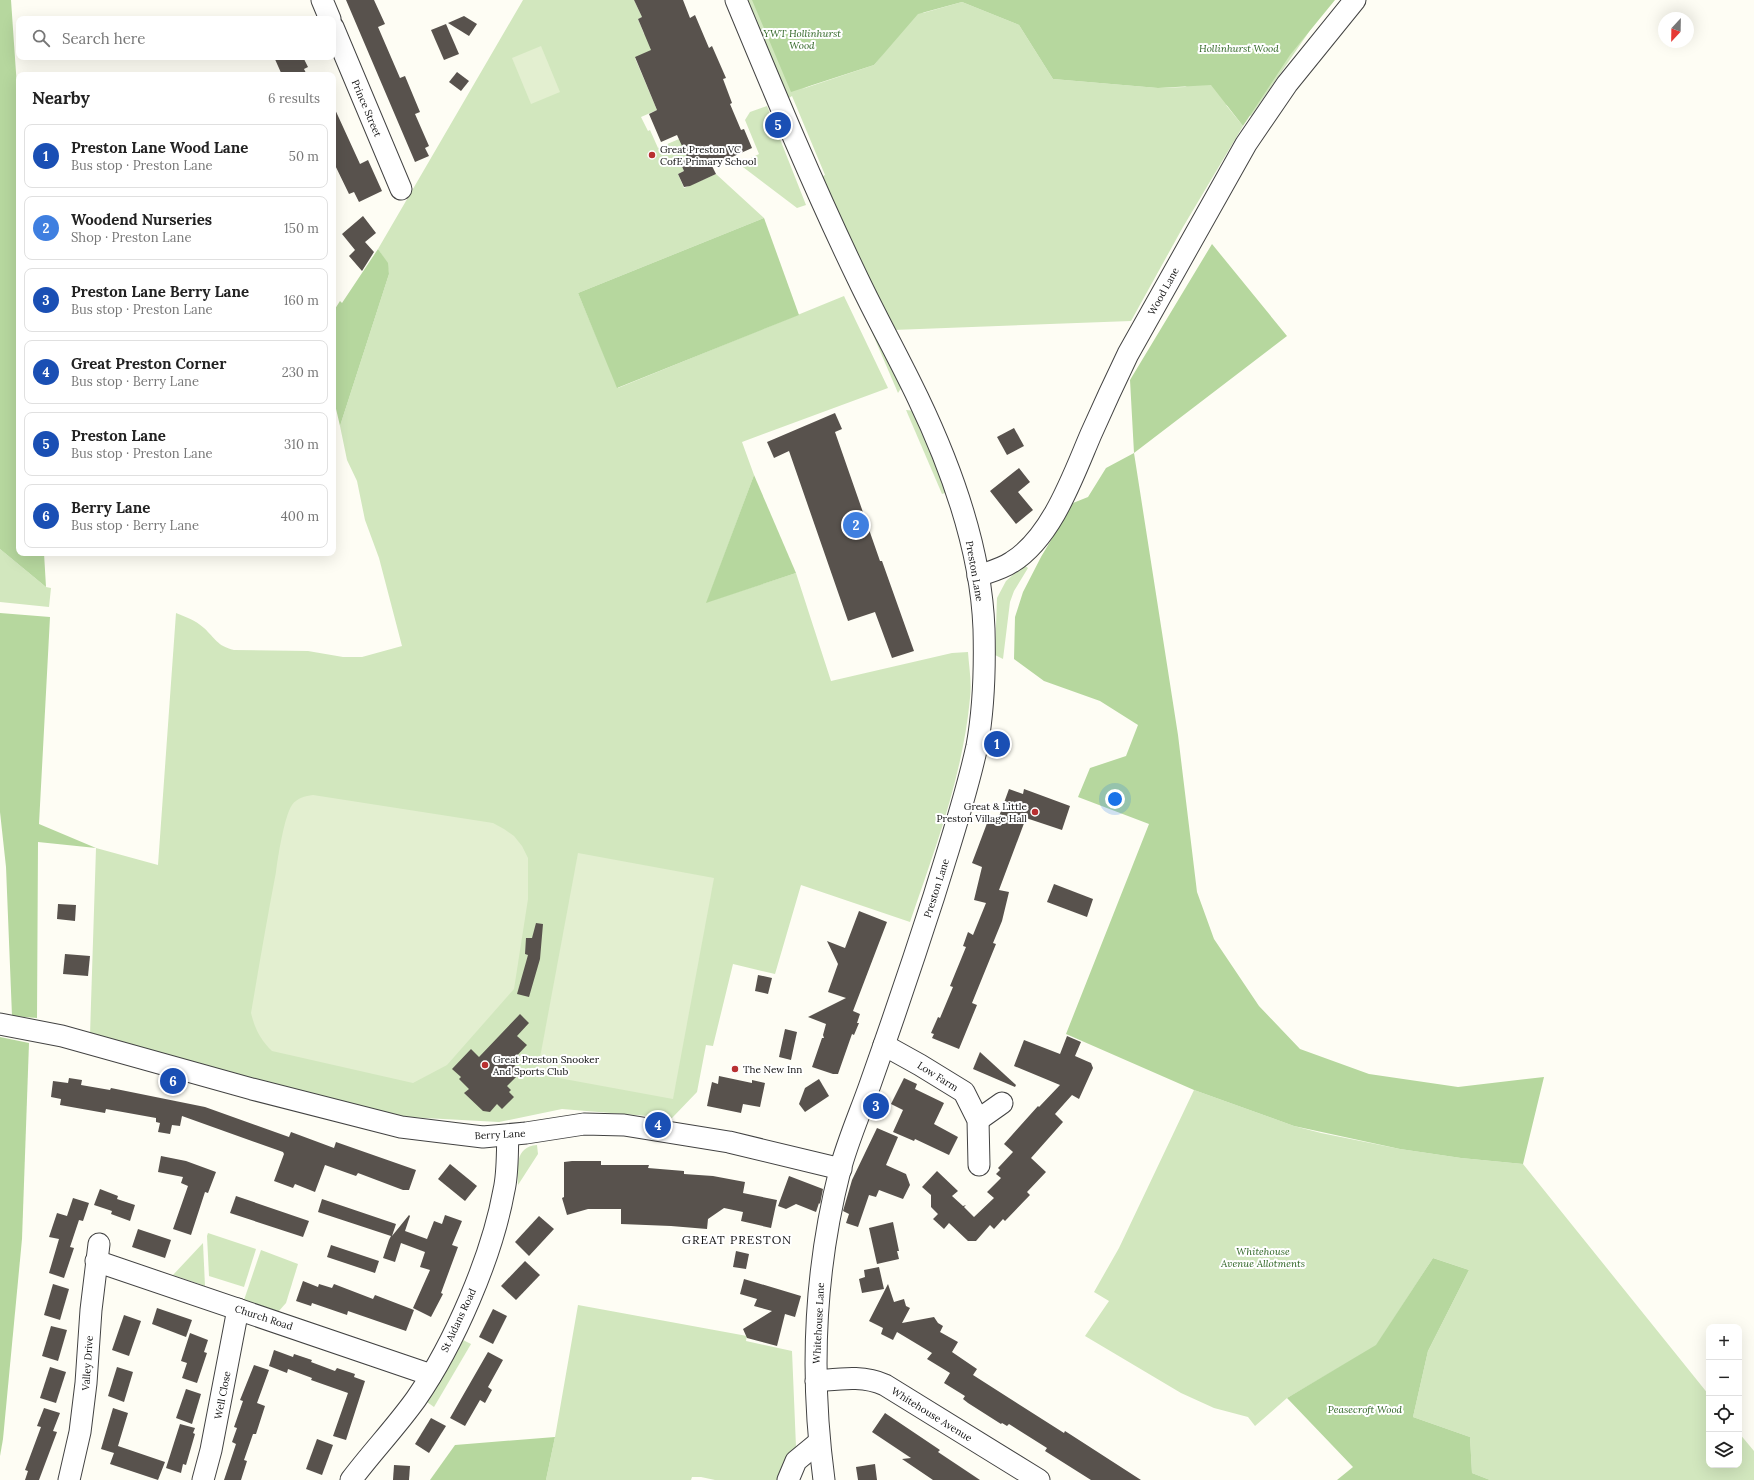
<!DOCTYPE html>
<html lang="en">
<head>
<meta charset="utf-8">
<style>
  body { margin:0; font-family:Lora,serif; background:#f2f2f2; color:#222 }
  .controls { position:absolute; right:12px; bottom:12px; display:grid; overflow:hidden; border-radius:8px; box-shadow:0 4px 16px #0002 }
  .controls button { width:36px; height:36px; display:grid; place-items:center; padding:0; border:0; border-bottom:1px solid #e0e0e0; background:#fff; color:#222; font:20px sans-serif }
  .compass { position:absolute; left:1658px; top:12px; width:36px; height:36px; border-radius:50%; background:#fff; box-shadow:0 4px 16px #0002; rotate:202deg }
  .you { position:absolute; left:1115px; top:799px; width:14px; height:14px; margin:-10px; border:3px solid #fff; border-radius:50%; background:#1a73e8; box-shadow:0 0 0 6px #1a73e833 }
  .badge { display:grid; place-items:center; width:26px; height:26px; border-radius:50%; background:#b83031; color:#fff; font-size:13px; font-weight:700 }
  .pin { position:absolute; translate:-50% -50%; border:2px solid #fff; box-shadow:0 1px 4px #0006 }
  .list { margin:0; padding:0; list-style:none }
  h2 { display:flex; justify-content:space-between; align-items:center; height:52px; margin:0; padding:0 16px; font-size:17px }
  h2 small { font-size:13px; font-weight:400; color:#767676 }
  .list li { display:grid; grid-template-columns:26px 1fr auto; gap:12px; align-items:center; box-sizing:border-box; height:64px; margin:0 8px 8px; padding:0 8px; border:1px solid #e0e0e0; border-radius:8px }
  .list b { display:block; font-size:15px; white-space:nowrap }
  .list p { margin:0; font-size:13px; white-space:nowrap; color:#767676 }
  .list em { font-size:13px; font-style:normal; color:#767676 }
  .icon { flex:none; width:22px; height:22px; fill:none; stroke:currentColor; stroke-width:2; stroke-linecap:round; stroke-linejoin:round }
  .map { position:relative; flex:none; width:1754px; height:1480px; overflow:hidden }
  .search { position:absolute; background:#fff; box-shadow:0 4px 16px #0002; left:16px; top:16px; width:320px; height:44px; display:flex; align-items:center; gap:10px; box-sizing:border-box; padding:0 14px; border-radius:8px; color:#767676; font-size:15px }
  .panel { position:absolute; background:#fff; box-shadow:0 4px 16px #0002; left:16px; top:72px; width:320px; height:484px; border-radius:8px }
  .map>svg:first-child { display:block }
  .green { fill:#d2e7be; fill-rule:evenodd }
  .forest { fill:#b6d79e }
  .pitch { fill:#e3efd0 }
  .building { fill:#58524d }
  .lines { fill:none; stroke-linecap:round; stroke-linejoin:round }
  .minor-casing { stroke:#434343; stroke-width:23 }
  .minor { stroke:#fff; stroke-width:21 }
  .poi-dot { fill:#b83031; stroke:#fff; stroke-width:1.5 }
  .labels { text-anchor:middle; stroke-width:4; stroke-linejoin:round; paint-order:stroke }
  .park-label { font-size:10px; font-style:italic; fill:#2e6423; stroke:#fff }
  .street-label { font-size:10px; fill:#101010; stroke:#fff }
  .poi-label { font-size:10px; fill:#101010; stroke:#fff; text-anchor:start }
  .quarter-label { font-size:12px; letter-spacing:1px; fill:#101010; stroke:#fff }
</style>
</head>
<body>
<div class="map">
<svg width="1754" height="1480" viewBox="0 0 1754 1480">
  <rect width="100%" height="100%" fill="#fefdf4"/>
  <!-- green -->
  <g class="green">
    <path d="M523 0H634L642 17 638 19 644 34 648 33 655 49 635 58 657 110 641 117 648 131 650 130 658 148 679 139 706 151 680 162 684 171 678 174 684 188 716 174 764 218 578 293 618 388 844 296 888 388 742 442 754 475 707 602 796 573 831 681 952 653 968 652C969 667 972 683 970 698 963 775 935 849 910 922L801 885 775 974 733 964 713 1046 706 1045 697 1092 672 1118 562 1109 499 1122 406 1117 311 1094 90 1035 96 848 158 865 176 613C186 617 195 620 204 628 215 638 217 646 234 650L308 651 343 657H362L402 646 379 558 365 520 357 481 347 460 340 426 389 274 387 263 378 249Z"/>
    <path d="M744 0H930L923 13 962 2 1019 25 1053 79 1158 88 1185 87 1324 10 1251 116 1226 105 1243 126 1183 227 1131 321 893 330 821 177 825 175 792 96 784 101ZM883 54 874 65 802 89Z"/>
    <path d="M767 106 806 205 797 208 739 164 759 154 745 120 750 112Z"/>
    <path d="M856 295 903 385 898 393Z"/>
    <path d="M906 410 916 411 949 487 945 493 942 494Z"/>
    <path d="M0 549 46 587 51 588 49 607 0 602Z"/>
    <path d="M1024 565 1028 568 1014 591 1010 602 1003 659 995 655 997 598 1006 581Z"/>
    <path d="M1194 1090 1294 1126 1321 1133 1400 1149 1461 1158 1523 1164 1709 1395V1465H1739V1433L1754 1451V1480H1490L1472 1473 1470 1437 1413 1417 1428 1351 1469 1270 1433 1258 1376 1346 1287 1398 1255 1426 1248 1417 1214 1408 1181 1393 1085 1336 1109 1301 1094 1292 1119 1248Z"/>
    <path d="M537 1145 538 1154 518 1185C518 1168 514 1147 537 1145Z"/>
    <path d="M208 1233 256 1249 244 1287 209 1276 207 1236Z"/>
    <path d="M203 1243 205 1286 173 1275Z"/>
    <path d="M261 1250 298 1264 286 1303 278 1312 244 1300Z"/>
    <path d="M578 1305 747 1336 746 1341 792 1351 796 1447 789 1458 781 1480H715L701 1477H692L691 1480H546L555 1437Z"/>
    <path d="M463 1340 471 1344 434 1407 427 1402Z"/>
  </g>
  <!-- forest -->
  <g class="forest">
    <path d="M0 0H11L19 116V553H44L46 587 0 549Z"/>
    <path d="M752 0H1335L1290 55 1243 126 1211 85 1158 88 1053 79 1019 25 962 2 918 14 874 65 791 92Z"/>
    <path d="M764 218 799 315 617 388 578 293Z"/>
    <path d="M1212 244 1287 336 1134 453 1178 735 1197 892 1214 939 1259 1006 1300 1049 1369 1074 1458 1087 1544 1077 1523 1164 1461 1158 1400 1149 1294 1126 1194 1090 1066 1034 1149 824 1078 797 1090 768 1126 756 1138 725 1100 701 1044 681 1014 659 1015 617 1023 592 1041 557 1073 503 1088 497 1106 468 1134 453 1130 380Z"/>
    <path d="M378 249 388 263 389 274 340 426 333 396V312L340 301 342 303Z"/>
    <path d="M754 475 796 573 706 603Z"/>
    <path d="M0 613 50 617 39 824 96 848 38 842 37 1018 12 1016 6 867 0 812Z"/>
    <path d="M0 1037 29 1043 22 1239 3 1439 0 1456Z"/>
    <path d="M1433 1258 1469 1270 1428 1351 1413 1417 1470 1437 1472 1473 1490 1480H1337L1353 1467 1287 1398 1376 1345Z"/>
    <path d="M555 1437 546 1480H430L455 1445Z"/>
  </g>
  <!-- pitch -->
  <g class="pitch">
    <path d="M541 46 560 92 531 104 512 58Z"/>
    <path d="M313 795 493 823 504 829 514 836 522 846 528 858V899L514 989 447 1065 413 1083 272 1051C260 1039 255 1029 251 1013 259 966 267 919 276 872 278 857 284 817 292 805 297 798 305 796 313 795Z"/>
    <path d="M578 853 714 878 673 1099 537 1074Z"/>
  </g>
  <!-- building -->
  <g class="building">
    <path d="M346 0H374L385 24 378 27 400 78 405 76 420 112 415 114 429 146 425 148 429 156 415 162Z"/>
    <path d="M634 0H683L690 18 695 15 709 48 712 46 726 78 723 79 732 103 730 104 741 130 744 129 752 148 712 166 716 174 690 186 684 187 678 174 684 171 680 162 688 159 677 135 661 142 649 114 657 110 635 57 651 50 638 19 642 17Z"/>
    <path d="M464 16 477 24 469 36 448 23Z"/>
    <path d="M446 24 459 54 444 60 431 30Z"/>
    <path d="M274 57H303L308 67 304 69 307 75H282Z"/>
    <path d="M457 72 469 81 461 91 449 82Z"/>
    <path d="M333 105 360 164 368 160 382 191 359 202 354 192 349 194 333 161Z"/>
    <path d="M363 216 376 233 365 242 374 252 362 271 349 256 355 250 342 234Z"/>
    <path d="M835 413 842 429 835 432 880 561H882L914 651 892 658 875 612 848 621 789 451 774 458 767 442Z"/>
    <path d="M1014 428 1024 446 1007 455 997 437Z"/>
    <path d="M1019 468 1030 482 1018 492 1033 510 1016 524 990 491Z"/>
    <path d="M1009 789 1023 794 1024 789 1070 806 1062 830 1026 818 999 890 1009 892 1002 921 993 943 996 944 972 1003 977 1005 959 1049 932 1038 934 1034 931 1033 938 1017 940 1018 953 987 950 986 966 947 963 946 968 932 973 935 986 903 974 900 982 867 972 863 989 818 997 822Z"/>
    <path d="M1054 884 1093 899 1087 917 1047 902Z"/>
    <path d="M58 904 76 905 75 921 57 919Z"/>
    <path d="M859 911 887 922 853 1011 860 1014 857 1023H859L854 1035 852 1034 838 1074H833L812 1067 822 1038H824L823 1035 826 1024 808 1017 846 998 828 992 838 964 827 941 845 948Z"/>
    <path d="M536 923 543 924 540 959 529 997 517 994 528 955 525 954 526 938H532Z"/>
    <path d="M65 954 90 956 88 976 63 974Z"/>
    <path d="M758 975 772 978 768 994 755 991Z"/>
    <path d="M520 1014 529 1023 517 1036 527 1045 511 1062 519 1069 514 1074 517 1076 507 1086 511 1090 509 1092 514 1097 502 1109 497 1104 490 1112 483 1111 464 1093 469 1089 459 1079 461 1077 452 1069 471 1049 479 1057Z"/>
    <path d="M785 1029 797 1032 791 1060 779 1057Z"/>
    <path d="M1067 1036 1081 1042 1075 1056 1091 1063 1093 1068 1079 1099 1072 1095 1055 1114 1063 1122 1031 1158 1046 1172 1027 1192 1030 1195 1005 1221 1003 1219 994 1229 990 1225 976 1241H968L949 1223 944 1229 933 1219 938 1214 931 1207V1195L922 1187 937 1171 958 1191 952 1196 963 1206 966 1205 964 1207 974 1217 994 1198 987 1192 1001 1178 996 1174 1000 1170 998 1168 1013 1152 1004 1144 1038 1106 1039 1107 1060 1085 1014 1066 1024 1040 1060 1054Z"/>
    <path d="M980 1052 1016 1085 1015 1087 973 1069Z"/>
    <path d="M719 1076 752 1083V1080L765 1083 760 1107 743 1104 741 1113 707 1106 712 1082 718 1084Z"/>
    <path d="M69 1078 82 1080 81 1085 110 1090 111 1088 205 1107 289 1137 291 1132 334 1148 336 1142 416 1170 409 1190H403L358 1173 356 1176 325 1165 315 1192 295 1184 293 1188 274 1181 284 1154 283 1152 182 1116 180 1126 172 1125 170 1134 158 1132 160 1123 156 1122V1118L106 1109 105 1113 60 1105 61 1099 51 1097 53 1081 68 1083Z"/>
    <path d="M904 1078 917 1084 915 1089 944 1103 934 1124 958 1137 949 1155 915 1139 914 1141 893 1132 903 1110 891 1104Z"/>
    <path d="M819 1079 829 1096 805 1112 799 1104 805 1088Z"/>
    <path d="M877 1128 898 1137 886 1165 906 1174 910 1185 903 1199 879 1190 876 1197 869 1195 858 1227 846 1223 849 1214 843 1211 852 1180Z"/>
    <path d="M161 1156 186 1161 216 1172 208 1193 205 1192 191 1235 173 1229 188 1186 181 1183 183 1177 158 1172Z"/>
    <path d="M572 1161H601V1165H649L648 1168 684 1171V1174L713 1176 745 1182 743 1193 777 1200 771 1228 741 1221 743 1212 724 1208 708 1219 707 1229 671 1226 621 1224V1209H588L567 1215 562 1198 564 1197V1162Z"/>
    <path d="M450 1164 477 1186 465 1201 438 1179Z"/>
    <path d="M789 1176 823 1189 820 1204 819 1203 816 1212 796 1204 786 1209 778 1206Z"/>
    <path d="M100 1189 118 1196 117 1199 135 1205 130 1221 111 1214 112 1211 94 1205Z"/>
    <path d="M236 1196 309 1221 303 1237 230 1213Z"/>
    <path d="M73 1198 89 1203 83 1221 79 1220 70 1247 74 1248 64 1278 49 1273 59 1239 49 1237 57 1213 67 1216Z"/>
    <path d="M322 1199 396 1224 392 1236 409 1215 410 1216 405 1231 427 1239 434 1221 442 1224 445 1215 462 1221 452 1245 458 1247 441 1293 443 1294 431 1317 413 1308 430 1270 420 1267 425 1252 401 1243 395 1262 383 1258 389 1240 391 1236 318 1212Z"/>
    <path d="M539 1216 554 1229 529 1256 515 1242Z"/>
    <path d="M893 1222 899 1251H897L899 1259 877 1264 869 1228Z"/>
    <path d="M138 1229 171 1240 165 1258 132 1247Z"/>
    <path d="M331 1245 379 1261 375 1273 327 1257Z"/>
    <path d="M736 1251 749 1254 746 1269 733 1267Z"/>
    <path d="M525 1261 540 1275 516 1300 501 1286Z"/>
    <path d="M879 1267 884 1289 862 1293 859 1279 865 1277 864 1270Z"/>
    <path d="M744 1279 801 1296 795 1317 785 1314 777 1346 747 1338 743 1329 772 1311 754 1306 757 1299 740 1294Z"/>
    <path d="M303 1281 318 1287 319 1284 332 1288 334 1284 373 1299 375 1295 414 1310 406 1331 348 1311 347 1315 312 1303 311 1306 296 1301Z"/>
    <path d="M53 1284 69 1289 60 1320 44 1315Z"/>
    <path d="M888 1284 894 1302 904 1299 906 1306 910 1308 902 1323 934 1317 938 1323 943 1326 940 1332 958 1342 952 1352 977 1369 973 1375 1064 1433 1065 1431 1079 1440 1141 1480H1091L1045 1451 1047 1448 1009 1424 1007 1426 1002 1423 1001 1424 968 1403 963 1399 965 1396 944 1383 950 1373 927 1359 932 1353 897 1332 893 1340 881 1334 883 1328 869 1321Z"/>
    <path d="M157 1308 192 1320 186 1337 152 1324Z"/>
    <path d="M493 1309 507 1316 493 1344 479 1337Z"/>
    <path d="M124 1315 141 1321 129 1356 112 1350Z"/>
    <path d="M51 1326 67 1330 58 1361 42 1356Z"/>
    <path d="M190 1333 208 1340 204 1352 207 1353 197 1383 182 1378 187 1363 181 1361Z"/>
    <path d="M274 1350 293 1357 294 1354 312 1360 311 1362 335 1371 337 1368 355 1374 354 1377 365 1381 346 1440 333 1436 348 1393 311 1380 312 1378 288 1369 287 1373 269 1366Z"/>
    <path d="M488 1352 503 1360 488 1387 492 1390 485 1403 480 1400 465 1426 450 1418Z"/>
    <path d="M254 1365 269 1370 257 1403 265 1406 256 1434H253L244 1460 247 1461 241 1480H224L236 1444 232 1442 237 1428 234 1427 243 1401 240 1400Z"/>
    <path d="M50 1367 66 1372 56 1403 40 1398Z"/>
    <path d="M117 1367 133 1372 124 1402 108 1396Z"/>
    <path d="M186 1389 201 1394 192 1424 176 1418Z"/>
    <path d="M44 1408 60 1413 53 1431 57 1432 39 1480H25L28 1471 25 1470 41 1427 37 1426Z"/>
    <path d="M113 1408 128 1413 118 1446 165 1462 158 1480 110 1464 114 1453 101 1449Z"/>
    <path d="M885 1413 940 1450 938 1452 980 1480H933L902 1459 911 1458 872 1432Z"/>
    <path d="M431 1418 446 1426 429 1453 415 1444Z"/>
    <path d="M180 1424 195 1428 193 1433 195 1434 186 1465 183 1464 181 1473 166 1468Z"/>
    <path d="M317 1439 333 1445 322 1475 306 1469Z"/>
    <path d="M875 1464 877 1480H858L856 1467Z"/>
    <path d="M394 1465 410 1466 409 1480H393Z"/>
  </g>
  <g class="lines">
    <!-- minor casing -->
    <g class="minor-casing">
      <g id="minor">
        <path d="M322 0 330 19"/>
        <path d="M736 0C775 94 814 188 858 279 877 319 899 358 918 398 952 469 981 549 984 629 985 667 984 708 977 746 966 797 949 847 934 896 914 958 893 1020 871 1082 861 1111 848 1140 840 1170 814 1272 810 1376 824 1480"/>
        <path d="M333 27 401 189"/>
        <path d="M978 576C989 572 1002 569 1012 562 1052 537 1073 476 1091 434 1103 407 1115 381 1128 354L1246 144 1287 84 1355 0"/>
        <path d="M0 1024 62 1036 252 1089 401 1127 483 1137 526 1133 584 1124 624 1125 729 1142 841 1169"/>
        <path d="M884 1045 920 1065 964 1092 978 1120 979 1165"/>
        <path d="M978 1120 1002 1103"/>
        <path d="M96 1261 431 1375"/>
        <path d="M816 1381C840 1379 863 1375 885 1385L1039 1480"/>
        <path d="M69 1480 80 1432 86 1383 91 1310 99 1244"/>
        <path d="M203 1480 211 1450 238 1309"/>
        <path d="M351 1480C372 1452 396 1427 416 1399 454 1344 492 1257 504 1190 508 1173 507 1153 508 1135"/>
        <path d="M788 1480 796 1461 819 1442"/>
      </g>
    </g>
    <!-- minor -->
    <use href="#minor" class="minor"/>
  </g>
  <!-- markers -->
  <g class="poi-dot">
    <circle cx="652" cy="155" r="4"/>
    <circle cx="1035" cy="812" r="4"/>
    <circle cx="485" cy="1065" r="4"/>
    <circle cx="735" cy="1069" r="4"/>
  </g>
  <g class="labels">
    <!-- park labels -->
    <g class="park-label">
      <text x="802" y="37">YWT Hollinhurst<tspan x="802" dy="12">Wood</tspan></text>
      <text x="1239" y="52">Hollinhurst Wood</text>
      <text x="1263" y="1255">Whitehouse<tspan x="1263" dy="12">Avenue Allotments</tspan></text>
      <text x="1365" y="1413">Peasecroft Wood</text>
    </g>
    <!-- street labels -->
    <g class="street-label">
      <text transform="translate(367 108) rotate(67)" y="4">Prince Street</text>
      <text transform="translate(1163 291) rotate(-61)" y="4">Wood Lane</text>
      <text transform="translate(975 571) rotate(80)" y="4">Preston Lane</text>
      <text transform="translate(936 888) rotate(-72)" y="4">Preston Lane</text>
      <text transform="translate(938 1076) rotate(32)" y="4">Low Farm</text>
      <text transform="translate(500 1134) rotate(-3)" y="4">Berry Lane</text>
      <text transform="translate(264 1317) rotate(18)" y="4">Church Road</text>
      <text transform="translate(458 1320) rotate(-65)" y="4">St Aidans Road</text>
      <text transform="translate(818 1323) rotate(-87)" y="4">Whitehouse Lane</text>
      <text transform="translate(87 1363) rotate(-86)" y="4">Valley Drive</text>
      <text transform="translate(222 1395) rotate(-79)" y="4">Well Close</text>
      <text transform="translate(932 1414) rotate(32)" y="4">Whitehouse Avenue</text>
    </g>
    <!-- poi labels -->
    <g class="poi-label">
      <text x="660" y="153">Great Preston VC<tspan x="660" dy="12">CofE Primary School</tspan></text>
      <text x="1027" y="810" text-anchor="end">Great &amp; Little<tspan x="1027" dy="12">Preston Village Hall</tspan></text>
      <text x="493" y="1063">Great Preston Snooker<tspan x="493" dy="12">And Sports Club</tspan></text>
      <text x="743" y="1073">The New Inn</text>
    </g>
    <!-- quarter labels -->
    <g class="quarter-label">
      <text x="737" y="1244">GREAT PRESTON</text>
    </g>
  </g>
</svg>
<div class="controls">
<button>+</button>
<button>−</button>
<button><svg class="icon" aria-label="locate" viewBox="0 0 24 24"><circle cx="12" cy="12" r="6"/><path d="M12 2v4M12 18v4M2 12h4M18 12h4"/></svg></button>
<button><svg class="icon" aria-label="layers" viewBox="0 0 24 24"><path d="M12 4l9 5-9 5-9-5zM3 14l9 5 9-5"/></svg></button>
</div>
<svg class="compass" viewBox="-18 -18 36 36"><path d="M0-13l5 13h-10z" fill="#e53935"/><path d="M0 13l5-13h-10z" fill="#767676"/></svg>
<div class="you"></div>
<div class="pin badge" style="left:997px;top:744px;background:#1a4fb4">1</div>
<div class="pin badge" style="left:856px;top:525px;background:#3f7fe0">2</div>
<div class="pin badge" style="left:876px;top:1106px;background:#1a4fb4">3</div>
<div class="pin badge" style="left:658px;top:1125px;background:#1a4fb4">4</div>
<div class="pin badge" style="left:778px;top:125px;background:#1a4fb4">5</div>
<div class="pin badge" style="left:173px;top:1081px;background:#1a4fb4">6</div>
<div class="search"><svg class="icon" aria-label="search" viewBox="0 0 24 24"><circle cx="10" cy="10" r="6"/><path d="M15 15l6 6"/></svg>Search here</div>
<section class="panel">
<h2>Nearby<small>6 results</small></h2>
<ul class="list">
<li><span class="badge" style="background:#1a4fb4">1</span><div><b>Preston Lane Wood Lane</b><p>Bus stop · Preston Lane</p></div><em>50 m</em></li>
<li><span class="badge" style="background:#3f7fe0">2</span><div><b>Woodend Nurseries</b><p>Shop · Preston Lane</p></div><em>150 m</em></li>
<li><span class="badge" style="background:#1a4fb4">3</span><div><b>Preston Lane Berry Lane</b><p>Bus stop · Preston Lane</p></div><em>160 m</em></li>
<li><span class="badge" style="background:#1a4fb4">4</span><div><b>Great Preston Corner</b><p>Bus stop · Berry Lane</p></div><em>230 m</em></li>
<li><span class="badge" style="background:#1a4fb4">5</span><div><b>Preston Lane</b><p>Bus stop · Preston Lane</p></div><em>310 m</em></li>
<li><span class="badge" style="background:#1a4fb4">6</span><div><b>Berry Lane</b><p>Bus stop · Berry Lane</p></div><em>400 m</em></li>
</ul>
</section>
</div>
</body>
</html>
